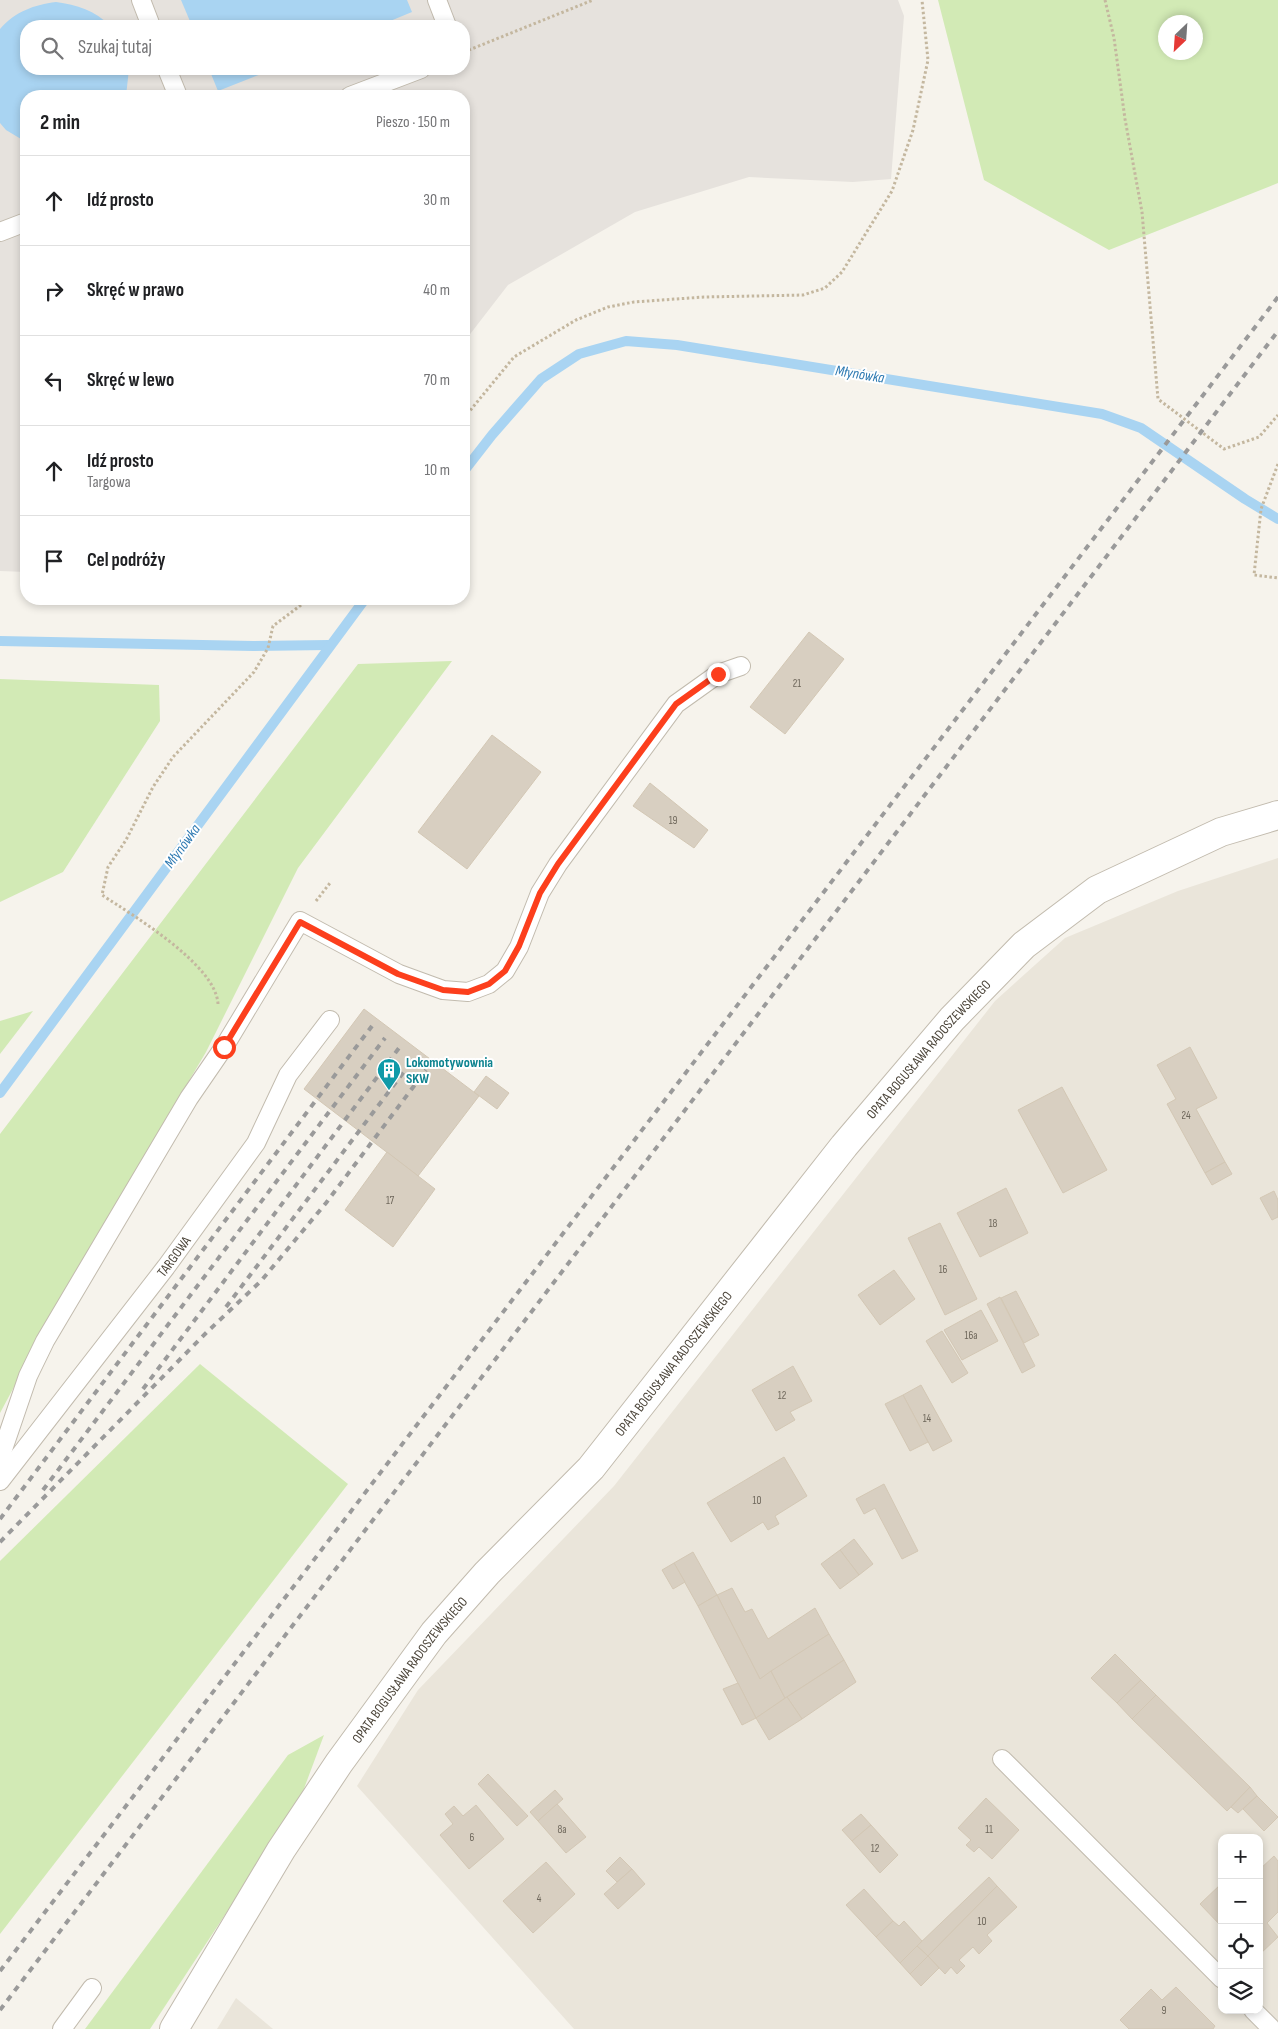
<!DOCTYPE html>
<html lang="pl">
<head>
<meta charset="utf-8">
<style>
  body { margin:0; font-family:"Sofia Sans Condensed",sans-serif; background:#f6f6f6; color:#202124 }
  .controls { position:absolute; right:15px; bottom:15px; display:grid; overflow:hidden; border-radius:10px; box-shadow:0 2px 8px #0003 }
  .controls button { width:45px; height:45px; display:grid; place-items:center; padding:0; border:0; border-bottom:1px solid #e0e0e0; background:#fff; color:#202124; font:25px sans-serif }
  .compass { position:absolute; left:1158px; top:15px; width:45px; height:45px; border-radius:50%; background:#fff; box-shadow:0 2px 8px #0003; rotate:205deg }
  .stop { position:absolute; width:15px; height:15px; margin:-11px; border:4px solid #fc3f1d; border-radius:50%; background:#fff }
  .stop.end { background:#fc3f1d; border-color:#fff; box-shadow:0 1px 5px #0008 }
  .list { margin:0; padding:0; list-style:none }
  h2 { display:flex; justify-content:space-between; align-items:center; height:65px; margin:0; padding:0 20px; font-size:21px }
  h2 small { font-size:16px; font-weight:400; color:#757577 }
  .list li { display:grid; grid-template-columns:32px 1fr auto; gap:15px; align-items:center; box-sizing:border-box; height:90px; padding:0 20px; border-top:1px solid #e0e0e0 }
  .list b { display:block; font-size:19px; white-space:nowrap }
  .list p { margin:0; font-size:16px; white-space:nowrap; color:#757577 }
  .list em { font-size:16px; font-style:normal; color:#757577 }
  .icon { flex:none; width:28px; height:28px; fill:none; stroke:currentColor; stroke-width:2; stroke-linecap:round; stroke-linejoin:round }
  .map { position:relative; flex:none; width:1278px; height:2029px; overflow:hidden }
  .search { position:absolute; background:#fff; box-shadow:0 2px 8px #0003; left:20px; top:20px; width:450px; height:55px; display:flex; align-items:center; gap:12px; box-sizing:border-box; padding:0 18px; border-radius:20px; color:#757577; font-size:19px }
  .panel { position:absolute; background:#fff; box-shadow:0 2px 8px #0003; left:20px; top:90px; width:450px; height:515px; border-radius:20px }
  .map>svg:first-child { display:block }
  .residential { fill:#eae5da; fill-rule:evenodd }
  .industrial { fill:#e6e2dd; fill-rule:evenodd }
  .green { fill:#d2eab5; fill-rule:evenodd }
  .water { fill:#a9d4f2 }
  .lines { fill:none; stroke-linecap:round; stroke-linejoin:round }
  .stream { stroke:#a9d4f2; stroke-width:10 }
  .building { fill:#d8cfc1; stroke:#d3c7b4 }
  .service-casing { stroke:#c2bbae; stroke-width:20 }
  .minor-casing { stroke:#c2bbae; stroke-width:30 }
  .path { stroke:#c4b79f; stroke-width:3; stroke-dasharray:2.5 2.5; stroke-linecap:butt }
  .service { stroke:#fff; stroke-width:18 }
  .minor { stroke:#fff; stroke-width:28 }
  .rail { stroke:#9a9a9a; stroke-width:4; stroke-dasharray:6 6; stroke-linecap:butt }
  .route { stroke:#fc3f1d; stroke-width:6 }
  .labels { text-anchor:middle; stroke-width:4; stroke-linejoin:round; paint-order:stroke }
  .number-label { font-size:11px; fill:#6e675b }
  .street-label { font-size:14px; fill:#4b4439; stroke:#fff }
  .culture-label { font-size:14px; font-weight:bold; fill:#0d838f; stroke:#fff; text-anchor:start }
  .water-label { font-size:15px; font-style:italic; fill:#2e7ab2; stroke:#fff }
</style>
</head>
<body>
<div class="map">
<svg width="1278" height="2029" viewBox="0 0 1278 2029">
  <rect width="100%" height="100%" fill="#f6f3ec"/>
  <!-- residential -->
  <g class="residential">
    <path d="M1278 858V2029H574L357 1786 418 1690 614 1486 995 1001 1065 938 1178 891ZM1222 1838H1259V2010H1222Z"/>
    <path d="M236 1998 273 2029H217Z"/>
  </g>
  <!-- industrial -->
  <path class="industrial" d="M0 0H898L904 16 891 179 853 182 749 177 635 212 508 285 464 342V96H26V572L0 571ZM26 26H464V69H26Z"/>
  <!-- green -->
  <g class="green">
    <path d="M938 0H1278V183L1109 250 984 180ZM1196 22V52H1166V22Z"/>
    <path d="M452 661 298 868 206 1052 77 1270 0 1413V1134L358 664Z"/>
    <path d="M0 679 159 685 160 721 63 872 0 902Z"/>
    <path d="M33 1011 0 1054V1021Z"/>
    <path d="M200 1364 348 1484 0 1934V1561Z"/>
    <path d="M324 1735 299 1802 150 2029H85L288 1755Z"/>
  </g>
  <!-- water -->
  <g class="water">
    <path d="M181 0H407L412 12 378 26H192Z"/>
    <path d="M56 2C77 5 95 10 110 26H26V69H129L126 96H26V142L6 130 0 123V29C16 11 34 5 56 2Z"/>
    <path d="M209 69H274L218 91Z"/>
  </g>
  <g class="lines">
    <!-- stream -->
    <g class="stream">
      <path d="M464 471 492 435 541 379 579 354 626 341 677 345 1102 414 1141 428 1245 499 1278 519"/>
      <path d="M0 641 253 646 329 645"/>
      <path d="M0 1093 365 599"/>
    </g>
  </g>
  <!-- building -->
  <g class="building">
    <path d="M809 632 844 659 785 734 750 707Z"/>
    <path d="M492 735 541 772 467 869 418 832Z"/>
    <path d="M650 783 708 830 694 848 633 806Z"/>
    <path d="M364 1009 479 1096 418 1176 304 1089Z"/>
    <path d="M1190 1047 1217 1098 1196 1109 1225 1162 1205 1173 1167 1104 1176 1099 1157 1065Z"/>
    <path d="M486 1076 509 1093 497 1109 474 1092Z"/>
    <path d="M1062 1087 1107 1170 1063 1193 1018 1110Z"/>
    <path d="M387 1152 435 1189 393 1247 345 1210Z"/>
    <path d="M1225 1162 1232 1174 1212 1185 1205 1173Z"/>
    <path d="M1006 1188 1028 1233 980 1257 957 1213Z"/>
    <path d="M1274 1191 1278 1200V1217L1272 1220 1260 1198Z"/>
    <path d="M940 1223 977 1299 945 1315 908 1238Z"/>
    <path d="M894 1270 915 1299 880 1325 858 1295Z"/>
    <path d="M1016 1291 1039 1335 1024 1343 1001 1298Z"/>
    <path d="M1000 1297 1035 1366 1022 1373 987 1304Z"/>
    <path d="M981 1310 998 1341 962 1360 944 1330Z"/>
    <path d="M942 1331 968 1373 952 1383 926 1341Z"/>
    <path d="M793 1366 812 1401 790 1412 795 1420 776 1431 752 1390Z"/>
    <path d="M921 1385 952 1441 933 1451 903 1395Z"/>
    <path d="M903 1395 928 1442 910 1451 885 1404Z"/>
    <path d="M784 1457 807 1496 775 1516 779 1524 768 1530 763 1522 731 1542 707 1503Z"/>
    <path d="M884 1484 918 1551 902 1559 875 1508 864 1514 856 1499Z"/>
    <path d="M854 1539 873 1564 859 1575 840 1550Z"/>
    <path d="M840 1550 859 1575 840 1589 821 1564Z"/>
    <path d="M693 1552 717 1595 698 1606 674 1563Z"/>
    <path d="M674 1563 685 1582 673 1589 662 1570Z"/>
    <path d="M732 1588 745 1612 752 1609 768 1639 815 1608 829 1634 760 1679 717 1595Z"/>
    <path d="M717 1595 760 1679 771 1671 785 1698 756 1718 698 1606Z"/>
    <path d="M829 1634 844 1660 785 1698 771 1671Z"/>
    <path d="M1115 1654 1141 1680 1117 1703 1091 1678Z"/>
    <path d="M844 1660 856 1682 802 1719 787 1697Z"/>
    <path d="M1141 1680 1156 1695 1132 1719 1117 1703Z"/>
    <path d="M738 1683 756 1718 742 1725 723 1689Z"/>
    <path d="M1156 1695 1250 1787 1227 1811 1132 1719Z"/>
    <path d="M787 1697 802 1719 769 1740 756 1718Z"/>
    <path d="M488 1774 528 1816 517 1826 478 1784Z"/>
    <path d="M1250 1787 1257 1796 1238 1813 1231 1807Z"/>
    <path d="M555 1790 563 1799 538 1821 530 1812Z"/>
    <path d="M1257 1796 1278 1817 1264 1831 1243 1809Z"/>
    <path d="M986 1798 1019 1830 992 1859 979 1847 974 1852 966 1845 971 1840 958 1828Z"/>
    <path d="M557 1804 586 1837 566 1853 538 1821Z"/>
    <path d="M476 1805 504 1839 469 1869 440 1835 453 1824 445 1814 454 1806 463 1816Z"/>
    <path d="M861 1814 871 1825 852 1841 842 1830Z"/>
    <path d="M871 1825 898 1855 880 1873 852 1841Z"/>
    <path d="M1274 1856 1278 1861V1912L1267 1923 1278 1937 1259 1955V1870Z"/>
    <path d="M620 1857 632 1869 617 1882 606 1871Z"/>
    <path d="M546 1862 575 1894 533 1933 503 1901Z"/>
    <path d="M632 1869 645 1884 618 1909 604 1894Z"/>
    <path d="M989 1877 997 1886 928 1956 917 1946Z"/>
    <path d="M1222 1883V1927L1200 1904Z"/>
    <path d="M997 1886 1017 1907 987 1935 992 1941 979 1954 973 1947 959 1960 965 1966 957 1974 951 1967 945 1974 928 1956Z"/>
    <path d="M864 1889 893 1921 876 1937 846 1905Z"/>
    <path d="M893 1921 899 1926 904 1921 922 1941 900 1963 876 1937Z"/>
    <path d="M917 1946 928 1956 910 1974 900 1963Z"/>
    <path d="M928 1956 939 1968 921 1986 910 1974Z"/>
    <path d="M1176 1987 1215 2026 1213 2029H1129L1120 2020 1151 1989 1162 2000Z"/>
  </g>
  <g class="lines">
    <!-- service casing -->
    <g class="service-casing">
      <g id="service">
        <path d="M141 0 151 26"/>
        <path d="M437 0 447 26"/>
        <path d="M167 69 178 96"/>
        <path d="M350 96 421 69"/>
        <path d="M0 232 26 222"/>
        <path d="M0 1458 28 1376 45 1341 189 1098 224 1047 300 921 399 974 443 990 468 992 489 984 505 971 519 947 540 893 558 864 676 704 718 674 741 666"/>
        <path id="s1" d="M0 1481 166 1267 256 1143 288 1075 330 1020"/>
        <path d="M1002 1759 1222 1979"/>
        <path d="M1253 2010 1272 2029"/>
        <path d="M62 2029 92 1988"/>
      </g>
    </g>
    <!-- minor casing -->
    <g class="minor-casing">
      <g id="minor">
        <path id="s2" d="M174 2029 281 1850 339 1763 434 1633 487 1573 591 1468 844 1146 952 1019 1024 945 1097 890 1221 832 1278 815"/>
      </g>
    </g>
    <!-- path -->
    <g class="path">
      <path d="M1105 0 1114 38 1125 119 1142 212 1158 399 1224 449 1259 437 1278 415"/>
      <path d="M464 52 593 0"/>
      <path d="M464 418 514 357 576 320 608 307 634 302 704 297 803 295 825 288 842 272 892 191 913 130 928 60 922 0"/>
      <path d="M1278 464 1261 509 1254 575 1278 578"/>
      <path d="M316 901 330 883"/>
      <path d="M218 1004C216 965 134 916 102 895L108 867 126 840 153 787 173 757 254 672 268 648 273 626 309 599"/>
    </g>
    <!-- service -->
    <use href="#service" class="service"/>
    <!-- minor -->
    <use href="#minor" class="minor"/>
    <!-- rail -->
    <g class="rail">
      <path d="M226 1307 412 1061"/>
      <path d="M143 1389 399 1048"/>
      <path d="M43 1490 385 1038"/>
      <path d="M0 1519 372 1026"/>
      <path d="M0 1542 206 1333 261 1281 326 1203 426 1070"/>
      <path d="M0 1971 1278 297"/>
      <path d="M0 2010 1278 331"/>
    </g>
  </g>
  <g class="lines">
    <!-- route -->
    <path class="route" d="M224 1047 300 922 398 974 443 990 468 992 489 984 505 971 519 946 540 893 558 864 676 704 718 674"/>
  </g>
  <!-- icons -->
  <defs>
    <g id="building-pin" transform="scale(1.25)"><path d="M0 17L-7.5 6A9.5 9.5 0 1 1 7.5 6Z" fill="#0f9aa8" stroke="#fff"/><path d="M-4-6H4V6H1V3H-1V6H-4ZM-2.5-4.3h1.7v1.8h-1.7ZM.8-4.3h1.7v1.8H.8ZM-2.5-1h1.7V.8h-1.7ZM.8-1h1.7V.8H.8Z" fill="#fff"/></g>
  </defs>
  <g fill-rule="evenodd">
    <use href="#building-pin" x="389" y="1070"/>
  </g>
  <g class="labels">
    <!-- number labels -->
    <g class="number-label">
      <text x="797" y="687">21</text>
      <text x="673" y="824">19</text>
      <text x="1186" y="1119">24</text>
      <text x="390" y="1204">17</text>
      <text x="993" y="1227">18</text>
      <text x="943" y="1273">16</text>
      <text x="971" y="1339">16a</text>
      <text x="782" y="1399">12</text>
      <text x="927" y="1422">14</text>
      <text x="757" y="1504">10</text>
      <text x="562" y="1833">8a</text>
      <text x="989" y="1833">11</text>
      <text x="472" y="1841">6</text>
      <text x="875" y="1852">12</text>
      <text x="539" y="1902">4</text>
      <text x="982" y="1925">10</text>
      <text x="1164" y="2014">9</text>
    </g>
    <!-- street labels -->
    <g class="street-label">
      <text dy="5" stroke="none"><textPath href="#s2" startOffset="1240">OPATA BOGUSŁAWA RADOSZEWSKIEGO</textPath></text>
      <text dy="5" stroke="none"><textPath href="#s1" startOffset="284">TARGOWA</textPath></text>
      <text dy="5" stroke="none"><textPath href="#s2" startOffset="835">OPATA BOGUSŁAWA RADOSZEWSKIEGO</textPath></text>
      <text dy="5" stroke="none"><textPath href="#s2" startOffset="430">OPATA BOGUSŁAWA RADOSZEWSKIEGO</textPath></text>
    </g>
    <!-- culture labels -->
    <g class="culture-label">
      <text x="406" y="1067">Lokomotywownia<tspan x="406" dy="16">SKW</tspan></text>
    </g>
    <!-- water labels -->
    <g class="water-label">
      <text transform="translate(860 374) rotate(9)" y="5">Młynówka</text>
      <text transform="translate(182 846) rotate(-54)" y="5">Młynówka</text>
    </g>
  </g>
</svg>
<div class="controls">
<button>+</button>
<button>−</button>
<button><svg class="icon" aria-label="locate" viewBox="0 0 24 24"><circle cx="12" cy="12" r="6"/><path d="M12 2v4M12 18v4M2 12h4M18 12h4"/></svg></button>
<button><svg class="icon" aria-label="layers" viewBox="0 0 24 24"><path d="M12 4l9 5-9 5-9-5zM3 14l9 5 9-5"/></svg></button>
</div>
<svg class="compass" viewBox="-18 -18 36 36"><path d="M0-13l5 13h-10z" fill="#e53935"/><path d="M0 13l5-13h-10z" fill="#757577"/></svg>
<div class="stop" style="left:224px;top:1047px"></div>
<div class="stop end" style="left:718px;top:674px"></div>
<div class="search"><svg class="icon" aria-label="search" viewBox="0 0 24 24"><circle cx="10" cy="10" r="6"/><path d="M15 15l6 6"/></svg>Szukaj tutaj</div>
<section class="panel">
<h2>2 min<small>Pieszo · 150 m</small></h2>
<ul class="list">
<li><svg class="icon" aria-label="ahead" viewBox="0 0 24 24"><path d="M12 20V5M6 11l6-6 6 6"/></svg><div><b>Idź prosto</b></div><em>30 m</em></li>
<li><svg class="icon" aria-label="right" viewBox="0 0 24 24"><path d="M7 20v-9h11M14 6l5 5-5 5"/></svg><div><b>Skręć w prawo</b></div><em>40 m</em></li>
<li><svg class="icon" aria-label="left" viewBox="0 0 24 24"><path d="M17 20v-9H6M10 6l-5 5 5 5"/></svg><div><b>Skręć w lewo</b></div><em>70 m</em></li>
<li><svg class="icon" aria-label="ahead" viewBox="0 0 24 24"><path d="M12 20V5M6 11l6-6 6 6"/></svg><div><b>Idź prosto</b><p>Targowa</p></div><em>10 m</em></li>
<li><svg class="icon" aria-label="arrive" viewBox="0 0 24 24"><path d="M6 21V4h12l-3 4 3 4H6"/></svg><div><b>Cel podróży</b></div></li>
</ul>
</section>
</div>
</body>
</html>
